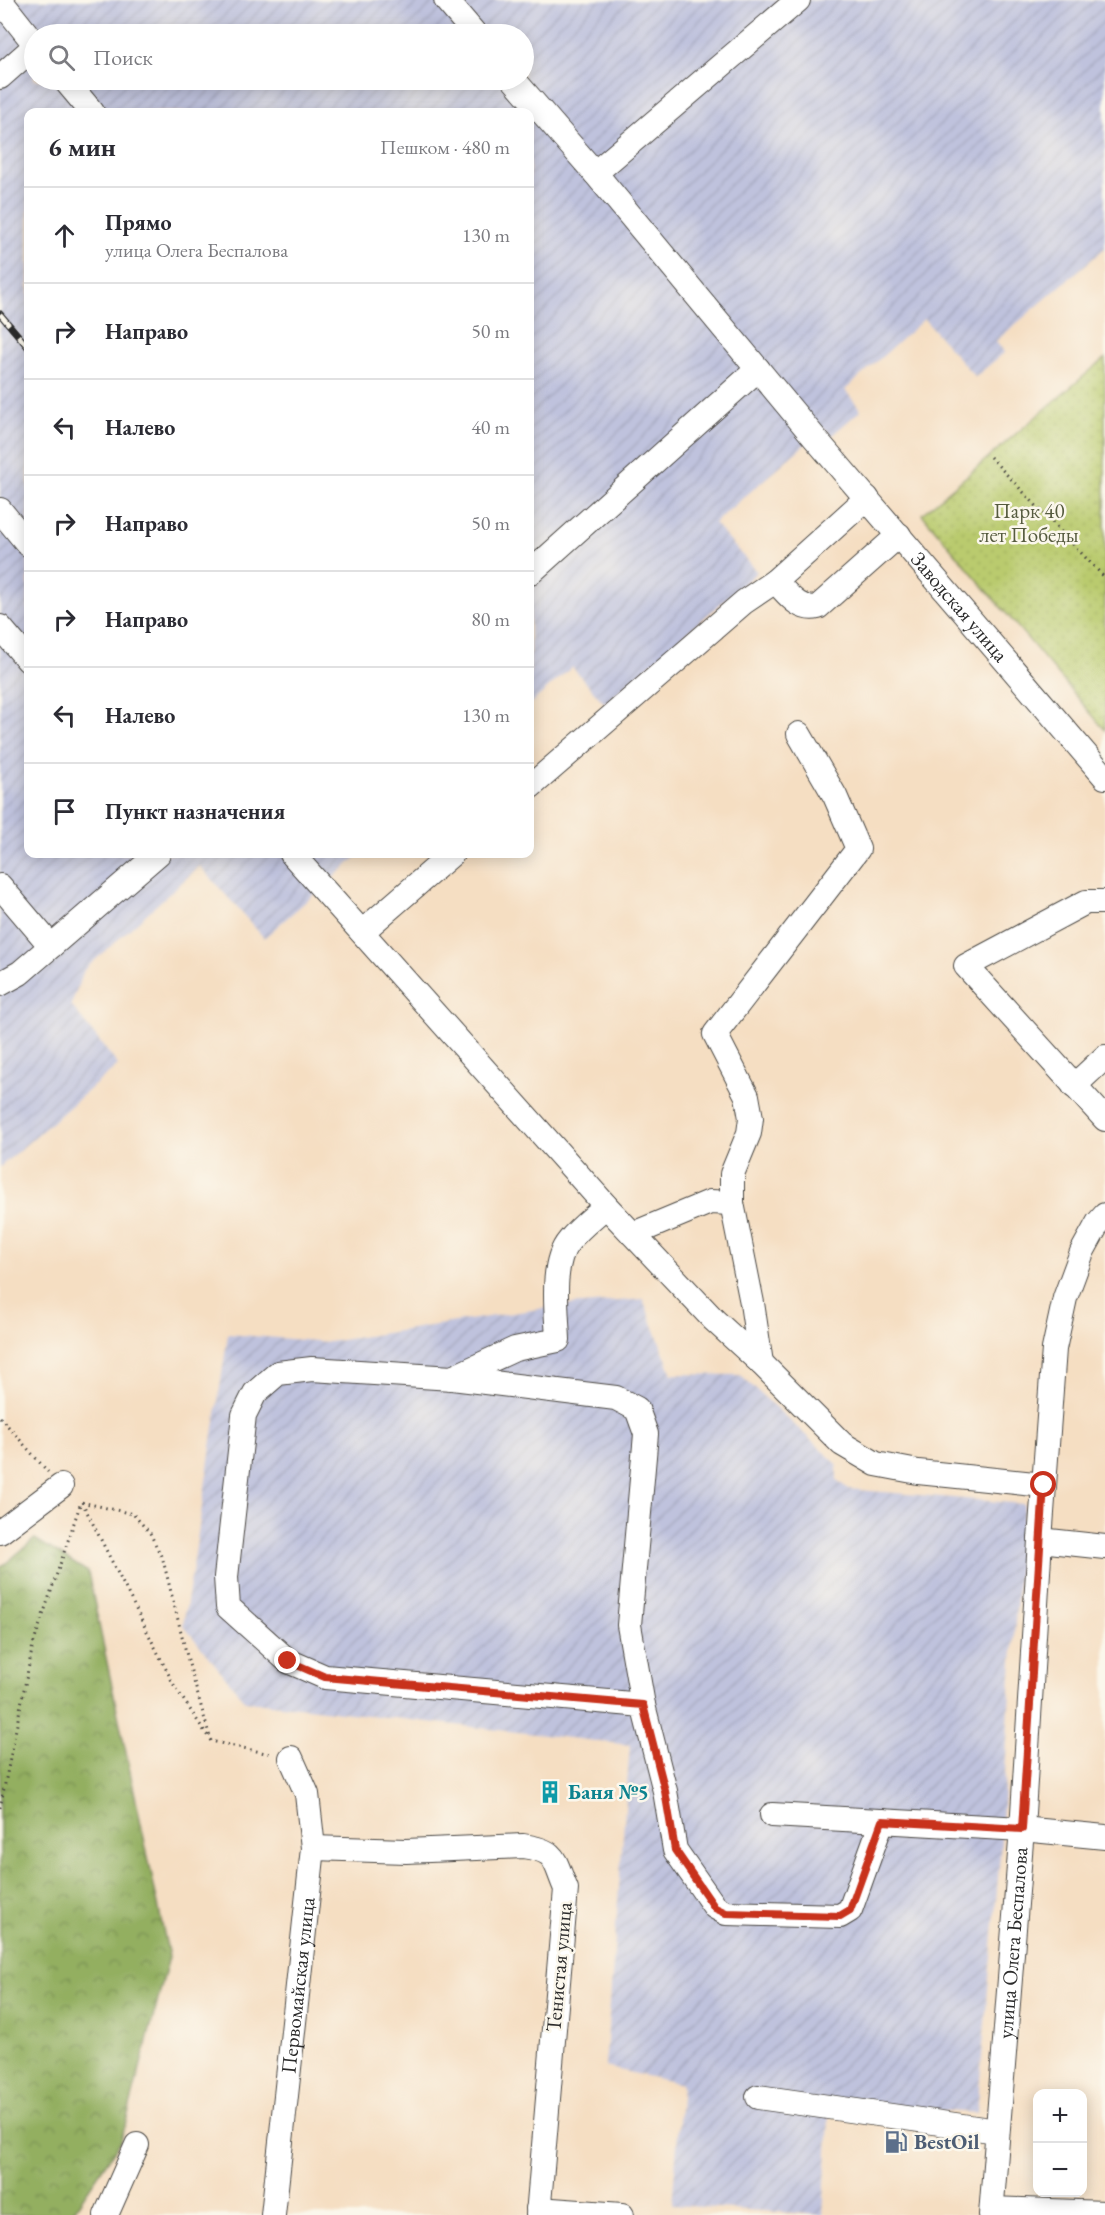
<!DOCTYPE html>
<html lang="ru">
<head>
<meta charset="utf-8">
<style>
  body { margin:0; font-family:"EB Garamond",serif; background:#f7f7f7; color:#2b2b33 }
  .controls { position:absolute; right:18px; bottom:18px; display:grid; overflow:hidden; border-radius:12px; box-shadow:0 3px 15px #0003 }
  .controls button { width:54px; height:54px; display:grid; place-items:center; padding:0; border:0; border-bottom:2px solid #e1e1e2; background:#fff; color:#2b2b33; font:30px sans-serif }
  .stop { position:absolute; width:18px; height:18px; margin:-14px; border:4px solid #c8321e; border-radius:50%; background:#fff }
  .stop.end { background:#c8321e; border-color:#fff; box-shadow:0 2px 6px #0008 }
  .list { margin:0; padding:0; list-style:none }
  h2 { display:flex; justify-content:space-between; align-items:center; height:78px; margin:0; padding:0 24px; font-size:26px }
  h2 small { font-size:20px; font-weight:400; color:#7c7c81 }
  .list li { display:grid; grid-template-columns:39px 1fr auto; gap:18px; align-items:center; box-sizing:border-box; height:96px; padding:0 24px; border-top:2px solid #e1e1e2 }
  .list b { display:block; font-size:22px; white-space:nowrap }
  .list p { margin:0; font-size:20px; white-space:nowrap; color:#7c7c81 }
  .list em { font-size:20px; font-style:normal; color:#7c7c81 }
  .icon { flex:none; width:33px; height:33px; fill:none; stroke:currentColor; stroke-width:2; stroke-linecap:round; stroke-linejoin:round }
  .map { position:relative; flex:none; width:1105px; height:2215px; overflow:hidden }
  .search { position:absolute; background:#fff; box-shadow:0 3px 15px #0003; left:24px; top:24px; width:510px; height:66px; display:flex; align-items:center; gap:15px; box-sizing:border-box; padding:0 21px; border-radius:33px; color:#7c7c81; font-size:22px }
  .panel { position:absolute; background:#fff; box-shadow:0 3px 15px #0003; left:24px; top:108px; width:510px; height:750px; border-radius:12px }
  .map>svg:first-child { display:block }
  .industrial { fill:url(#industrial-furrows); fill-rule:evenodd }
  .grass { fill:url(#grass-dots); stroke:#727b4c; stroke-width:1.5 }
  .forest { fill:url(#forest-crowns); stroke:#5f6d46; stroke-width:1.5 }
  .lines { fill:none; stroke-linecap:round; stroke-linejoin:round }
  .minor-casing { stroke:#494642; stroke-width:26 }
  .path { stroke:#494642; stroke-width:3; stroke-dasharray:1.5 4.5; stroke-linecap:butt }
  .minor { stroke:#fff; stroke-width:24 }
  .rail-casing { stroke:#2b2b2b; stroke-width:7 }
  .rail { stroke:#fbf7ec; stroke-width:4.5; stroke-dasharray:14; stroke-linecap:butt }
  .route { stroke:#c8321e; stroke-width:8 }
  .labels { text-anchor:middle; stroke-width:5; stroke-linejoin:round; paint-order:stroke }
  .park-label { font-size:21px; fill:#565b3f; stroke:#fbf7ec }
  .street-label { font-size:21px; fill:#2b2b2b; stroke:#fbf7ec }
  .culture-label { font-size:21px; font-weight:bold; fill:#0d838f; stroke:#fbf7ec; text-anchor:start }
  .service-label { font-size:21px; font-weight:bold; fill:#4e5e75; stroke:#fbf7ec; text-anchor:start }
</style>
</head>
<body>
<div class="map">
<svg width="1105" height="2215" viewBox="0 0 1105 2215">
  <defs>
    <pattern id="industrial-furrows" width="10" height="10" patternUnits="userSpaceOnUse" patternTransform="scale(1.5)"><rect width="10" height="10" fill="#bfc2dd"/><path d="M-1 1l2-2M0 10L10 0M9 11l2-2" fill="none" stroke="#a4a7be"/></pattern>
    <pattern id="grass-dots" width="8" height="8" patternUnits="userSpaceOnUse" patternTransform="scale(1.5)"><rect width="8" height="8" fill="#bacb6e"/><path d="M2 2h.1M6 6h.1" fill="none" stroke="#a0ae5f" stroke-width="1.8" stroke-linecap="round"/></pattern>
    <pattern id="forest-crowns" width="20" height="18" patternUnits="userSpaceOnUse" patternTransform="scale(1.5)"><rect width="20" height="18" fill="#93af61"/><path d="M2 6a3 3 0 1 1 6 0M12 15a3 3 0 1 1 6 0" fill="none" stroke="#788f50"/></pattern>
  </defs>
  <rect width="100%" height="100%" fill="#fbf7ec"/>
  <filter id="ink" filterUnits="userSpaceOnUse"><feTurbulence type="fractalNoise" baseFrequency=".0167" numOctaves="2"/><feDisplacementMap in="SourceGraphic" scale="12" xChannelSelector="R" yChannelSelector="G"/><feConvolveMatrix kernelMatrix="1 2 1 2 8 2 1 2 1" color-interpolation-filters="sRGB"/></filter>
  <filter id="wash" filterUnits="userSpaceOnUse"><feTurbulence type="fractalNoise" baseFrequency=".008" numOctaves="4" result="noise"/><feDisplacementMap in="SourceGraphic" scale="24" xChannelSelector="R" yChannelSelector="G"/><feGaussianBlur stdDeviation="1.35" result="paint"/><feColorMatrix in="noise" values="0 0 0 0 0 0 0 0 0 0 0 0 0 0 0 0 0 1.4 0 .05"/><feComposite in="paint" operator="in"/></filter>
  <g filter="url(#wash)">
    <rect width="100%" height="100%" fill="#f5dec2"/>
    <!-- industrial -->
    <g class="industrial">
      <path d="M0 0H1105V248L996 341 1005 352 975 377 924 319 845 390 861 410 831 436 824 428 714 523 757 572 605 704 572 667 530 704V112H28V854H360L264 938 200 866 84 970 71 1005 118 1065 0 1167ZM34 34H524V80H34Z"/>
      <path d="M643 1299 672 1374 740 1375 837 1464V1480L848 1489 1024 1504 1011 1676 1000 1856 977 2113 830 2103 823 2215 672 2205 682 2084 605 2067 630 1745 245 1701 183 1625 194 1560 228 1334 329 1342 557 1306Z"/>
    </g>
    <!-- grass -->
    <path class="grass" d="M1105 358V730L922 514Z"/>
    <!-- forest -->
    <path class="forest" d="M35 1539 88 1572 169 1957 121 2141 71 2215H0V1568Z"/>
  </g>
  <g filter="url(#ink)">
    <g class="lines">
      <!-- minor casing -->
      <g class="minor-casing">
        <g id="minor">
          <path d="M0 0 34 43"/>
          <path d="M446 0 475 34"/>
          <path d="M0 77 34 47"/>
          <path d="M65 80 92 112"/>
          <path id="s1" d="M514 80 595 173 814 437 1105 777"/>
          <path d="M595 173 798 0"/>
          <path d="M0 510 28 544"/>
          <path d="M530 573 758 369"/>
          <path d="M775 581 867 498"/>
          <path d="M0 627 28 660"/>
          <path d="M530 787 744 602 775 581C787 593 799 612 818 607L899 535"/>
          <path d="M292 854 606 1206 714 1320 761 1363 842 1444 876 1464 918 1472 1044 1485"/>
          <path d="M0 886 51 946"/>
          <path d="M1105 902H1086L966 966 1105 1119"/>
          <path d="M362 932 452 854"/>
          <path d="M0 984 20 973 158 854"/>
          <path d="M1074 1086 1105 1057"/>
          <path d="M606 1206C594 1217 579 1228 569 1241 550 1263 557 1312 558 1340L515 1349 452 1378 312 1369 278 1373 255 1393 244 1415 226 1577 228 1607 288 1661 325 1677 643 1705 665 1791 675 1850 715 1907 726 1913 840 1916 850 1910 882 1821"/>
          <path d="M633 1234 710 1202 732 1203"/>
          <path d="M761 1363 752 1303 732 1203V1174L749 1133 751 1118 747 1096 715 1034 858 849 835 796 799 734"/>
          <path d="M452 1378 616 1398 637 1409 646 1434 629 1625 643 1705"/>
          <path d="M0 1532 61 1486"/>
          <path d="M1040 1540 1105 1547"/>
          <path d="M772 1815 1022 1829 1105 1837"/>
          <path d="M313 1848 406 1851 523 1846C558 1851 553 1859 566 1889L538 2215"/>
          <path d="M758 2097 997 2131"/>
          <path d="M538 2209 622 2215"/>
          <path d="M992 2209 1105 2213"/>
          <path d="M106 2215 137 2145"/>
          <path id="s2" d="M273 2215 313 1848 307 1794 291 1758"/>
          <path id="s3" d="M991 2215 1022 1829 1040 1540 1054 1349 1065 1298 1082 1252 1098 1223 1105 1215"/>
        </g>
      </g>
      <!-- path -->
      <g class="path">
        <path d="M990 457 1105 578"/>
        <path d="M0 1417 48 1472"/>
        <path d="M82 1502 175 1687 211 1741 270 1754"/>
        <path d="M0 1808 33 1645 81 1502 133 1514 150 1533 163 1560 189 1664 211 1741"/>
      </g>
      <!-- minor -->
      <use href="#minor" class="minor"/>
      <!-- rail casing -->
      <g class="rail-casing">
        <path id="rail" d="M0 314 28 347"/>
      </g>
      <!-- rail -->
      <use href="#rail" class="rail"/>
    </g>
  </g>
  <g class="lines" filter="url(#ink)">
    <!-- route -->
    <path class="route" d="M288 1661 325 1677 643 1705 665 1791 675 1850 715 1908 726 1913 840 1916 850 1910 882 1821 1022 1829 1044 1485"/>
  </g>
  <!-- icons -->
  <defs>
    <g id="building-bare" transform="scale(1.8)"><path d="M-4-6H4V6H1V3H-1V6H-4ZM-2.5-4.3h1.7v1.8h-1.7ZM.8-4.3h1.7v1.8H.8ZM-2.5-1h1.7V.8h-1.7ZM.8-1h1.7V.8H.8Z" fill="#0f9aa8" stroke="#fbf7ec" stroke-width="2.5" paint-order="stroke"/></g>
    <g id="fuel-bare" transform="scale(1.8)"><path d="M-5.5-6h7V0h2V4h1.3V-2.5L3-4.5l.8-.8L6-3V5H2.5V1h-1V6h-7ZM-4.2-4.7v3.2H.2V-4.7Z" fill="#5c6f8a" stroke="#fbf7ec" stroke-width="2.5" paint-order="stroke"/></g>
  </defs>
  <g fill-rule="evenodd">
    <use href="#building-bare" x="550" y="1792"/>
    <use href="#fuel-bare" x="896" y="2142"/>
  </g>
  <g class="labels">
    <!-- park labels -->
    <g class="park-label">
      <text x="1029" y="518">Парк 40<tspan x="1029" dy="24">лет Победы</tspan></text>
    </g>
    <!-- street labels -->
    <g class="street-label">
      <text dy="7" stroke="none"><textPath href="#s1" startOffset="690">Заводская улица</textPath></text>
      <text dy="7" stroke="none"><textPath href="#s3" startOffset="273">улица Олега Беспалова</textPath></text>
      <text transform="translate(559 1967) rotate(-85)" y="7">Тенистая улица</text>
      <text dy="7" stroke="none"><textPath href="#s2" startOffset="231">Первомайская улица</textPath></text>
    </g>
    <!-- culture labels -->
    <g class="culture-label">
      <text x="568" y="1799">Баня №5</text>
    </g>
    <!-- service labels -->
    <g class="service-label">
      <text x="914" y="2149">BestOil</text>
    </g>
  </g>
</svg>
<div class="controls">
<button>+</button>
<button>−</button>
</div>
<div class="stop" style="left:1044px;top:1485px"></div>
<div class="stop end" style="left:288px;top:1661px"></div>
<div class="search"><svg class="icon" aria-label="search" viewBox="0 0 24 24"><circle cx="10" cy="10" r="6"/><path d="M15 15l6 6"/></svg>Поиск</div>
<section class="panel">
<h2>6 мин<small>Пешком · 480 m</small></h2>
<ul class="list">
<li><svg class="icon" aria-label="ahead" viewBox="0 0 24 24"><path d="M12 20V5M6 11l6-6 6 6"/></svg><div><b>Прямо</b><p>улица Олега Беспалова</p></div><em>130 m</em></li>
<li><svg class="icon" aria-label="right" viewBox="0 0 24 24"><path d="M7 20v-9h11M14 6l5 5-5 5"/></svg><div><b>Направо</b></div><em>50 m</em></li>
<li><svg class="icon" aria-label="left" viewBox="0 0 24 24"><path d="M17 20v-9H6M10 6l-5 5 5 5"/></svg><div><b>Налево</b></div><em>40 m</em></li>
<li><svg class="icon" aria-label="right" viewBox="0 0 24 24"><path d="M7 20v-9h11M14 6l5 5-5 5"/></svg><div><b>Направо</b></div><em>50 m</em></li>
<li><svg class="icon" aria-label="right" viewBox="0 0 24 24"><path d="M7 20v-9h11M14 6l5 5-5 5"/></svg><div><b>Направо</b></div><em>80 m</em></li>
<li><svg class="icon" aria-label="left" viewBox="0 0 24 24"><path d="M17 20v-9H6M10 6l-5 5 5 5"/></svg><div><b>Налево</b></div><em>130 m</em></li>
<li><svg class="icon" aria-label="arrive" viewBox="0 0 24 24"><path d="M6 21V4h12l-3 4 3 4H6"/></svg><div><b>Пункт назначения</b></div></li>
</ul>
</section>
</div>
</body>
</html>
